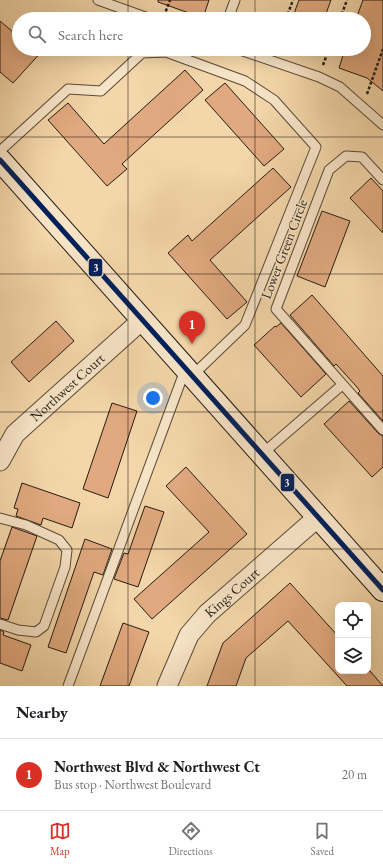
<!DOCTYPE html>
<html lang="en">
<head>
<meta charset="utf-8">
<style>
  body { margin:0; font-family:"EB Garamond",serif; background:#f6f6f6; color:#202124 }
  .controls { position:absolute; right:12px; bottom:12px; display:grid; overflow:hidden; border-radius:8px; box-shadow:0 4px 16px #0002 }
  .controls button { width:36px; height:36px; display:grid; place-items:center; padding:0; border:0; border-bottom:1px solid #e0e0e0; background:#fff; color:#202124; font:20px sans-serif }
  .you { position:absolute; left:153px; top:398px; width:14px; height:14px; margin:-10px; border:3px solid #fff; border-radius:50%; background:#1a73e8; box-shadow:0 0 0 6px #1a73e833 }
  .badge { display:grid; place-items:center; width:26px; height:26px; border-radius:50%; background:#d93025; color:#fff; font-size:13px; font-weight:700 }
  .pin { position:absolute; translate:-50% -33px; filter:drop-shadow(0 1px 2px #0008) }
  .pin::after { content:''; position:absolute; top:21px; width:14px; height:12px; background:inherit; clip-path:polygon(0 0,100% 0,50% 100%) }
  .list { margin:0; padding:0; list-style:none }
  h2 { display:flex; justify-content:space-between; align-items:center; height:52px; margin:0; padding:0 16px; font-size:17px }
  h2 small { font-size:13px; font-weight:400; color:#757577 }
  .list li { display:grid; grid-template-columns:26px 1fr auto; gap:12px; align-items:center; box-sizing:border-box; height:72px; padding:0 16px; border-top:1px solid #e0e0e0 }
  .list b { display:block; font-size:15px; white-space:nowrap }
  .list p { margin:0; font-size:13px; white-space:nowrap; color:#757577 }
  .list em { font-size:13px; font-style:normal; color:#757577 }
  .icon { flex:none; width:22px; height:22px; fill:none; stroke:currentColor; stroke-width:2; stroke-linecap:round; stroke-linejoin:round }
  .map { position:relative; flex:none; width:383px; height:686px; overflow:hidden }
  .search { position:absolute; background:#fff; box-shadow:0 4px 16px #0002; left:12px; right:12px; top:12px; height:44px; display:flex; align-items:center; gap:10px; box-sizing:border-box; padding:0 14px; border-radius:22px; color:#757577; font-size:15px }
  .sheet { height:124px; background:#fff }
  nav { display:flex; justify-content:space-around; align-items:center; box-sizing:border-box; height:56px; border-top:1px solid #e0e0e0; background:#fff; font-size:11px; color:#757577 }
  nav a { display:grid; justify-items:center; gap:2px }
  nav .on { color:#d93025 }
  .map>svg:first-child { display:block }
  .building { fill:#e1a97f; stroke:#261c13 }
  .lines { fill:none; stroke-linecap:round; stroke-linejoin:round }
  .service-casing { stroke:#594a38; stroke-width:11 }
  .minor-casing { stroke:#594a38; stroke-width:21 }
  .secondary-casing { stroke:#261c13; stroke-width:24 }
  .path { stroke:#261c13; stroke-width:2.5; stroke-dasharray:3 2; stroke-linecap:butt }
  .service { stroke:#f7e4c7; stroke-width:9 }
  .minor { stroke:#f7e4c7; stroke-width:19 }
  .secondary { stroke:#f7e4c7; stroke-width:22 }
  .bus-1-casing { stroke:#f7e4c7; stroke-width:8 }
  .bus-1 { stroke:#00205b; stroke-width:5 }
  .grid { fill:none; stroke:#261c13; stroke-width:1; stroke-opacity:0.55 }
  .labels { text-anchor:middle; stroke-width:3; stroke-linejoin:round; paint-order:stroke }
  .street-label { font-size:14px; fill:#261c13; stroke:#f7e4c7 }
  .line-badge { stroke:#f7e4c7; stroke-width:1.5 }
  .badge-label { font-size:11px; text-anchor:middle; font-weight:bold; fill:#fff }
</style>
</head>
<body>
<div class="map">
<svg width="383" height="686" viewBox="0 0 383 686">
  <rect width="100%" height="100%" fill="#f3d6a9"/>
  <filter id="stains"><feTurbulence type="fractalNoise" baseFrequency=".005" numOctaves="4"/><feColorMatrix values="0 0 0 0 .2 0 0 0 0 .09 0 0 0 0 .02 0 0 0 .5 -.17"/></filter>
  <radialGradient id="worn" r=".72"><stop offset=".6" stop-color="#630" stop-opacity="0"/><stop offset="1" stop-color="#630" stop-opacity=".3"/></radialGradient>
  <!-- building -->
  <g class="building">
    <path d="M158 0H209L203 18 158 2Z"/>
    <path d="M299 0H331L324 19H292Z"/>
    <path d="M363 0H383V91L367 78 339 68 345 49H364V19H356Z"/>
    <path d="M0 21 19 37V49H44L13 83 0 72Z"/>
    <path d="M185 70 203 90 122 164 127 169 107 186 48 120 68 103 104 144Z"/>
    <path d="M225 83 284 149 264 166 205 100Z"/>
    <path d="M273 168 291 187 210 260 247 302 227 319 168 253 188 235 192 241Z"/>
    <path d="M371 178 383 191V233L350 198Z"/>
    <path d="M322 211 350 221 325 287 297 276Z"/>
    <path d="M312 295 383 376V421L358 393 360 391 356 386 336 364 334 366 290 315Z"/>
    <path d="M56 321 74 341 29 382 11 362Z"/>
    <path d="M281 323 326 374 301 397 254 345 275 326 276 327Z"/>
    <path d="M349 401 379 434 383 436V467L372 477 324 424Z"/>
    <path d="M112 403 137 411 108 498 83 489Z"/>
    <path d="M186 467 247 534 152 619 134 599 209 532 166 486Z"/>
    <path d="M22 483 80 503 72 528 43 518 41 525 16 516 18 509 14 508Z"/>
    <path d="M145 506 164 512 138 587 114 579 124 553 128 554Z"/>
    <path d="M12 527 37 536 8 620 0 618V561Z"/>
    <path d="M85 539 112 549 103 575 94 572 66 653 48 647Z"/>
    <path d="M290 583 338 636V671H370L383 686H347L288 621 246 658 236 686H207L223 643Z"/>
    <path d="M123 623 149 632 129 686H100Z"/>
    <path d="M0 630 4 632 3 635 31 645 22 671 0 663Z"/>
  </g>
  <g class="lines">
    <!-- service casing -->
    <g class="service-casing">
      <g id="service">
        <path d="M98 0 151 19"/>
        <path d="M228 19 235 0"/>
        <path d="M237 49 319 77 340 87 383 125"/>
        <path d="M0 151 68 89 101 91 142 53 166 52 245 81 274 100 316 147 245 325 192 376"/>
        <path d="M383 180 362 157 346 156 329 170 276 309 383 430"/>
        <path d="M262 454 342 385"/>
        <path d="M0 518 26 525 59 540 67 550 65 567 44 626 36 632 18 630 0 624"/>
        <path d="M68 686 185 370"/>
      </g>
    </g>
    <!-- minor casing -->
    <g class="minor-casing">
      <g id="minor">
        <path id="s1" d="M0 461 15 434 142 320"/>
        <path id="s2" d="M167 686 189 635 207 614 318 517"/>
      </g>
    </g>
    <!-- secondary casing -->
    <g class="secondary-casing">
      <path id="secondary" d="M0 160 383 590"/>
    </g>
    <!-- path -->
    <g class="path">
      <path d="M164 16 170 0"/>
      <path d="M286 19 293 0"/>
      <path d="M340 19 347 0"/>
      <path d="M323 65 329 49"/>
      <path d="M367 94 383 49"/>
    </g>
    <!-- service -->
    <use href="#service" class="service"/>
    <!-- minor -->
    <use href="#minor" class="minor"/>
    <!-- secondary -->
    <use href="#secondary" class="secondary"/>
    <!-- bus-1 casing -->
    <g class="bus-1-casing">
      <path id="bus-1" d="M0 160 383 590"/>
    </g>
    <!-- bus-1 -->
    <use href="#bus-1" class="bus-1"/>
  </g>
  <!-- grid -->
  <path class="grid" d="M128 0V19M255 0V19M128 49V686M255 49V686M0 137H383M0 274H383M0 412H383M0 549H383"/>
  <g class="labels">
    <!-- street labels -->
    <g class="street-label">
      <text transform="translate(284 249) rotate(-69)" y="5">Lower Green Circle</text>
      <text dy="5" stroke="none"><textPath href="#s1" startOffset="101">Northwest Court</textPath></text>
      <text dy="5" stroke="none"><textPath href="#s2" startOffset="116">Kings Court</textPath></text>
    </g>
  </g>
  <g class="line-badge">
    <rect x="88" y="258" width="15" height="19" rx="4" fill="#00205b"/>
    <rect x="280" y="473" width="15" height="19" rx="4" fill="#00205b"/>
  </g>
  <g class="badge-label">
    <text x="96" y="271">3</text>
    <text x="287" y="486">3</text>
  </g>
  <rect width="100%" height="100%" filter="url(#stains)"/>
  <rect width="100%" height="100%" fill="url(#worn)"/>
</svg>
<div class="controls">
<button><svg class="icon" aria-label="locate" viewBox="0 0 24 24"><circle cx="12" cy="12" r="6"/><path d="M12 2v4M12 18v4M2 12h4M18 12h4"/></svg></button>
<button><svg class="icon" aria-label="layers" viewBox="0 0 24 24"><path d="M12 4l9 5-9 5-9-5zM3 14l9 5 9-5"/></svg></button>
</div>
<div class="you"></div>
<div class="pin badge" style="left:192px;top:344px">1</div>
<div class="search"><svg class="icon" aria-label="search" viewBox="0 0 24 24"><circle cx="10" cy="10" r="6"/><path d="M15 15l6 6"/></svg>Search here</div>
</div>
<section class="sheet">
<h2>Nearby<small></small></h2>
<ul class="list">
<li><span class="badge">1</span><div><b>Northwest Blvd &amp; Northwest Ct</b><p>Bus stop · Northwest Boulevard</p></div><em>20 m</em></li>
</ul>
</section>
<nav>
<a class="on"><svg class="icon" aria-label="map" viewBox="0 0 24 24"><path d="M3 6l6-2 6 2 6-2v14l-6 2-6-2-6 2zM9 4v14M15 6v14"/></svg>Map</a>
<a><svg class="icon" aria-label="directions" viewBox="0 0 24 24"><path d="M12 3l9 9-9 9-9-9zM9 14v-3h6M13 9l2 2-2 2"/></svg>Directions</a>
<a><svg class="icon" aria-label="saved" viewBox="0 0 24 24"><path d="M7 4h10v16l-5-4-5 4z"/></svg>Saved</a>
</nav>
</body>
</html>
